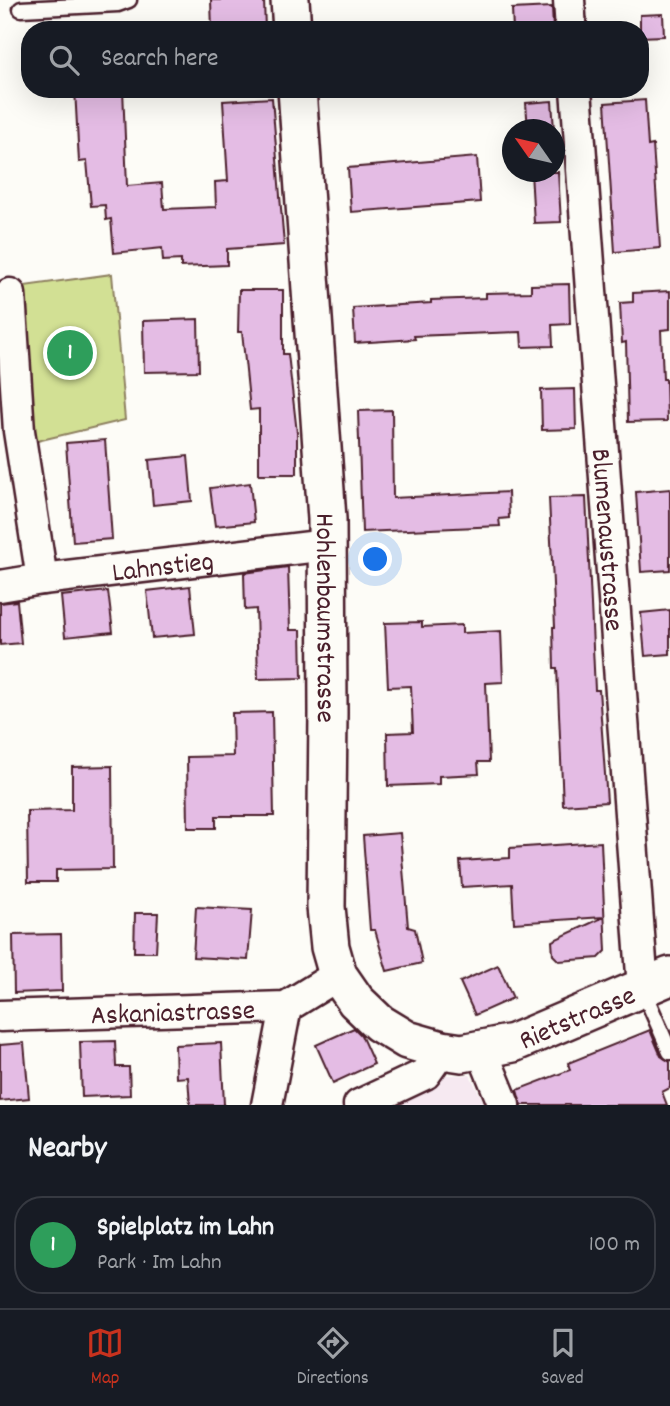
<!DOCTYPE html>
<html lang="en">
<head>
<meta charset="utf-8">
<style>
  body { margin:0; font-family:Dekko,sans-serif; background:#242831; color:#f1f3f6 }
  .compass { position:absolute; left:502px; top:119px; width:63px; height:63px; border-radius:50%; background:#171b24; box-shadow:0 7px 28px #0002; rotate:304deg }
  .you { position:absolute; left:376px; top:560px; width:24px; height:24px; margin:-18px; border:5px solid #fff; border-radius:50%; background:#1a73e8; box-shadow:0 0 0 10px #1a73e833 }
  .badge { display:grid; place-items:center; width:46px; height:46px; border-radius:50%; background:#c8321e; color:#fff; font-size:23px; font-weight:700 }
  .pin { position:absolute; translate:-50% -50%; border:4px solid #fff; box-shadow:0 2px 7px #0006 }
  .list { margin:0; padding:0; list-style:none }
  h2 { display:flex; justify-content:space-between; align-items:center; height:91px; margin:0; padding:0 28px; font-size:30px }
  h2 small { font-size:23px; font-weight:400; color:#9ea1a6 }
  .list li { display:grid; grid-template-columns:46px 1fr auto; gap:21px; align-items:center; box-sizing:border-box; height:98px; margin:0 14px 14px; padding:0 14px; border:2px solid #363941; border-radius:28px }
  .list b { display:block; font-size:26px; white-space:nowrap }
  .list p { margin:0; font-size:23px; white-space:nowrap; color:#9ea1a6 }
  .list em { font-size:23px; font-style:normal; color:#9ea1a6 }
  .icon { flex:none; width:38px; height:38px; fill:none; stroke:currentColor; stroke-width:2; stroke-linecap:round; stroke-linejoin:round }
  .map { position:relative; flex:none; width:670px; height:1105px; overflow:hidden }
  .search { position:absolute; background:#171b24; box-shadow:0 7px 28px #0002; left:21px; right:21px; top:21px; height:77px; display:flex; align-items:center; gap:18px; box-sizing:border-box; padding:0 24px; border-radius:28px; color:#9ea1a6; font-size:26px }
  .sheet { height:203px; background:#171b24 }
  nav { display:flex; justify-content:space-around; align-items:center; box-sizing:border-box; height:98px; border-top:2px solid #363941; background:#171b24; font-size:19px; color:#9ea1a6 }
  nav a { display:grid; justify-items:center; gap:4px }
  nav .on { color:#c8321e }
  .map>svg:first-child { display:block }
  .built { fill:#f6e9f1 }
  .green { fill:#d2e094; stroke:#8e8060; stroke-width:2 }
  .building { fill:#e4bce4; stroke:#4a1f2b; stroke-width:2 }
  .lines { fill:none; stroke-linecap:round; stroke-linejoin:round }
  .service-casing { stroke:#4a1f2b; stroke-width:19 }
  .minor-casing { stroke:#4a1f2b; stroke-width:35 }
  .tertiary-casing { stroke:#4a1f2b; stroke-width:42 }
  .service { stroke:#fdfcf7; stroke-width:14 }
  .minor { stroke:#fdfcf7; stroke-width:30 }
  .tertiary { stroke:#fdfcf7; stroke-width:37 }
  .labels { text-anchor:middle; stroke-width:5; stroke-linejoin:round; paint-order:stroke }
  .street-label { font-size:28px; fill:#4a1f2b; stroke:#fdfcf7 }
</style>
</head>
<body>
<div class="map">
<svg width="670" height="1105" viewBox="0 0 670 1105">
  <rect width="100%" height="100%" fill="#fdfcf7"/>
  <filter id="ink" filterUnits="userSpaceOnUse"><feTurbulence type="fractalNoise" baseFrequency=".0143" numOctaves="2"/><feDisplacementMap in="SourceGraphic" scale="14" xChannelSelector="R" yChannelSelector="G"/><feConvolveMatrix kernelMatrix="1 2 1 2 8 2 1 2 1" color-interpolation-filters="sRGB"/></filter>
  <g filter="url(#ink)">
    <!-- built -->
    <path class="built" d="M446 1075H470L485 1105H390L389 1103Z"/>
    <!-- green -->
    <path class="green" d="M112 274 125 420 29 443 17 287Z"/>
    <!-- building -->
    <g class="building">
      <path d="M211 0H264L265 30H212Z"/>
      <path d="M552 7 553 30H513L512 9Z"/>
      <path d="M663 14 664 36 640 37V15Z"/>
      <path d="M75 89H123L127 186 162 183 164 209 216 207 215 182 228 181 223 101 272 98 284 245 227 249V265L181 267V260L163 261 162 248 114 253 111 219 106 220 105 205 91 206 87 161 79 162Z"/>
      <path d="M645 100 648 146 653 145 660 248 615 252 605 103Z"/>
      <path d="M552 101 554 130H528L526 103Z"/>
      <path d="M477 157 480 202 351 212 348 168Z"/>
      <path d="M531 172H558L561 222 534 223Z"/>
      <path d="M569 284 570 324 552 325 553 346 522 347 521 332 414 336 415 339 355 343 353 308 431 303V300L486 298V293L531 292V285Z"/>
      <path d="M239 290H283V354H288L297 433V474H259V409L250 410 242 332H238Z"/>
      <path d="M670 291V329L661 330 663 379H666L667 421 628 422 626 342 622 343 620 303 633 302V293Z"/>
      <path d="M198 319 199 371 144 372 143 321Z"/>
      <path d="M575 389 576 429 542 430 541 390Z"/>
      <path d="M392 410 393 498 508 492 509 518 499 519 500 526 362 532 358 411Z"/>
      <path d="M105 440 112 539 73 542 66 443Z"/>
      <path d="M188 456 192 501 153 505 149 460Z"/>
      <path d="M250 483 254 522 215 526 210 488Z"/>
      <path d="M670 489V570L641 572 636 492Z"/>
      <path d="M586 497 595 690H599L607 802 563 805 557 668H554L553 627H555L549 498Z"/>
      <path d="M288 567 290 630H301L302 678 258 679 256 609 245 610 244 573Z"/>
      <path d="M190 586 195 634 152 638 147 591Z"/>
      <path d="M108 591 113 632 65 637 61 596Z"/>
      <path d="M17 601 21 643 0 645V603Z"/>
      <path d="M670 610V654L645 656 641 613Z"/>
      <path d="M422 622V627L462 625V633L501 631 503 682 486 683 489 762H478L479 774 439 776V784L388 786 387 733 413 732 411 686 388 687 385 623Z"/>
      <path d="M272 712 274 816H216V828H188L187 757 233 756 232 713Z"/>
      <path d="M112 766 113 869 56 870V882H28L27 811 72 810V767Z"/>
      <path d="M400 833 408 927 415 929 422 963 387 971 375 930H370L363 836Z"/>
      <path d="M601 842 606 951 599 958 559 961 553 955 552 941 604 917 514 923 512 884 462 887 460 861 510 858V848Z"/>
      <path d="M196 907 252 910 248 960 193 957Z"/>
      <path d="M135 913H158L156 952H134Z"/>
      <path d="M61 934 62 991 14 993 13 935Z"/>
      <path d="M498 965 513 998 475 1015 460 982Z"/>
      <path d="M354 1028 361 1035 374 1064 333 1083 316 1045Z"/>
      <path d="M650 1030 661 1056 670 1062V1088L662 1092 667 1105H521L517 1090 570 1070 568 1063Z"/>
      <path d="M115 1041 116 1067H129L130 1095 82 1097 80 1042Z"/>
      <path d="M24 1043 29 1098 0 1101V1045Z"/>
      <path d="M221 1043 224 1105H190L188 1077 176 1078 175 1045Z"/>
    </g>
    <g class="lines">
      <!-- service casing -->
      <g class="service-casing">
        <g id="service">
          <path d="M21 9 118 4 129 0"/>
          <path d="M643 990 670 1052"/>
        </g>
      </g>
      <!-- minor casing -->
      <g class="minor-casing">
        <g id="minor">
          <path d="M569 0 571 30"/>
          <path id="s1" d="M576 89 643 988"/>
          <path d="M10 294 19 431 42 579"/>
          <path id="s2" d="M0 586 42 579 327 545"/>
          <path id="s3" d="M0 1016 286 1007 338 975"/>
          <path d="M482 1051 504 1105"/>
          <path d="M267 1105 286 1007"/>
          <path d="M359 1105 425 1074 442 1050"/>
        </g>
      </g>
      <!-- tertiary casing -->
      <g class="tertiary-casing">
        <g id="tertiary">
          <path d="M290 0 292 30"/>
          <path id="s4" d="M297 89 327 519 328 713 326 907 330 947 338 975 356 1001 379 1023 407 1040 442 1050 462 1053 513 1043 670 976"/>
        </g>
      </g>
      <!-- service -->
      <use href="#service" class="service"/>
      <!-- minor -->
      <use href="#minor" class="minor"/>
      <!-- tertiary -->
      <use href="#tertiary" class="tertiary"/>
    </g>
  </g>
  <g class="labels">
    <!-- street labels -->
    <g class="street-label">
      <text dy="10" stroke="none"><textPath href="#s1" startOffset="452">Blumenaustrasse</textPath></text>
      <text dy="10" stroke="none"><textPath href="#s2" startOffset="164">Lahnstieg</textPath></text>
      <text dy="10" stroke="none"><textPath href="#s4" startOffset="530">Hohlenbaumstrasse</textPath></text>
      <text dy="10" stroke="none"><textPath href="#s3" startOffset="173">Askaniastrasse</textPath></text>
      <text dy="10" stroke="none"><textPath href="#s4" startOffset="1162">Rietstrasse</textPath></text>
    </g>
  </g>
</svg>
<svg class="compass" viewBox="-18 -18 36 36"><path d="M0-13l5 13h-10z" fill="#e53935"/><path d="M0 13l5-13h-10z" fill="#9ea1a6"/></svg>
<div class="you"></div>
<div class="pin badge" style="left:70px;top:353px;background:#2e9e5b">1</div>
<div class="search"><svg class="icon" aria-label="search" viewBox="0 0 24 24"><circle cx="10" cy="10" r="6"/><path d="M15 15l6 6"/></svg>Search here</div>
</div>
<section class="sheet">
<h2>Nearby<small></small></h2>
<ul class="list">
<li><span class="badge" style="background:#2e9e5b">1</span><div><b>Spielplatz im Lahn</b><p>Park · Im Lahn</p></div><em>100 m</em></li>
</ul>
</section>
<nav>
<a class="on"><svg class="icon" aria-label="map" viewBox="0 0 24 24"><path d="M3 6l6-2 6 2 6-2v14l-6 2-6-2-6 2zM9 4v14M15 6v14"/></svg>Map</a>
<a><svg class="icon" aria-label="directions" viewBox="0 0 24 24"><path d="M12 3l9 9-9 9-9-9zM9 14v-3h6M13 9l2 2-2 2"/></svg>Directions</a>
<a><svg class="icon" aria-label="saved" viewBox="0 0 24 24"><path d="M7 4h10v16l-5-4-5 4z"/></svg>Saved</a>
</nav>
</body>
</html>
